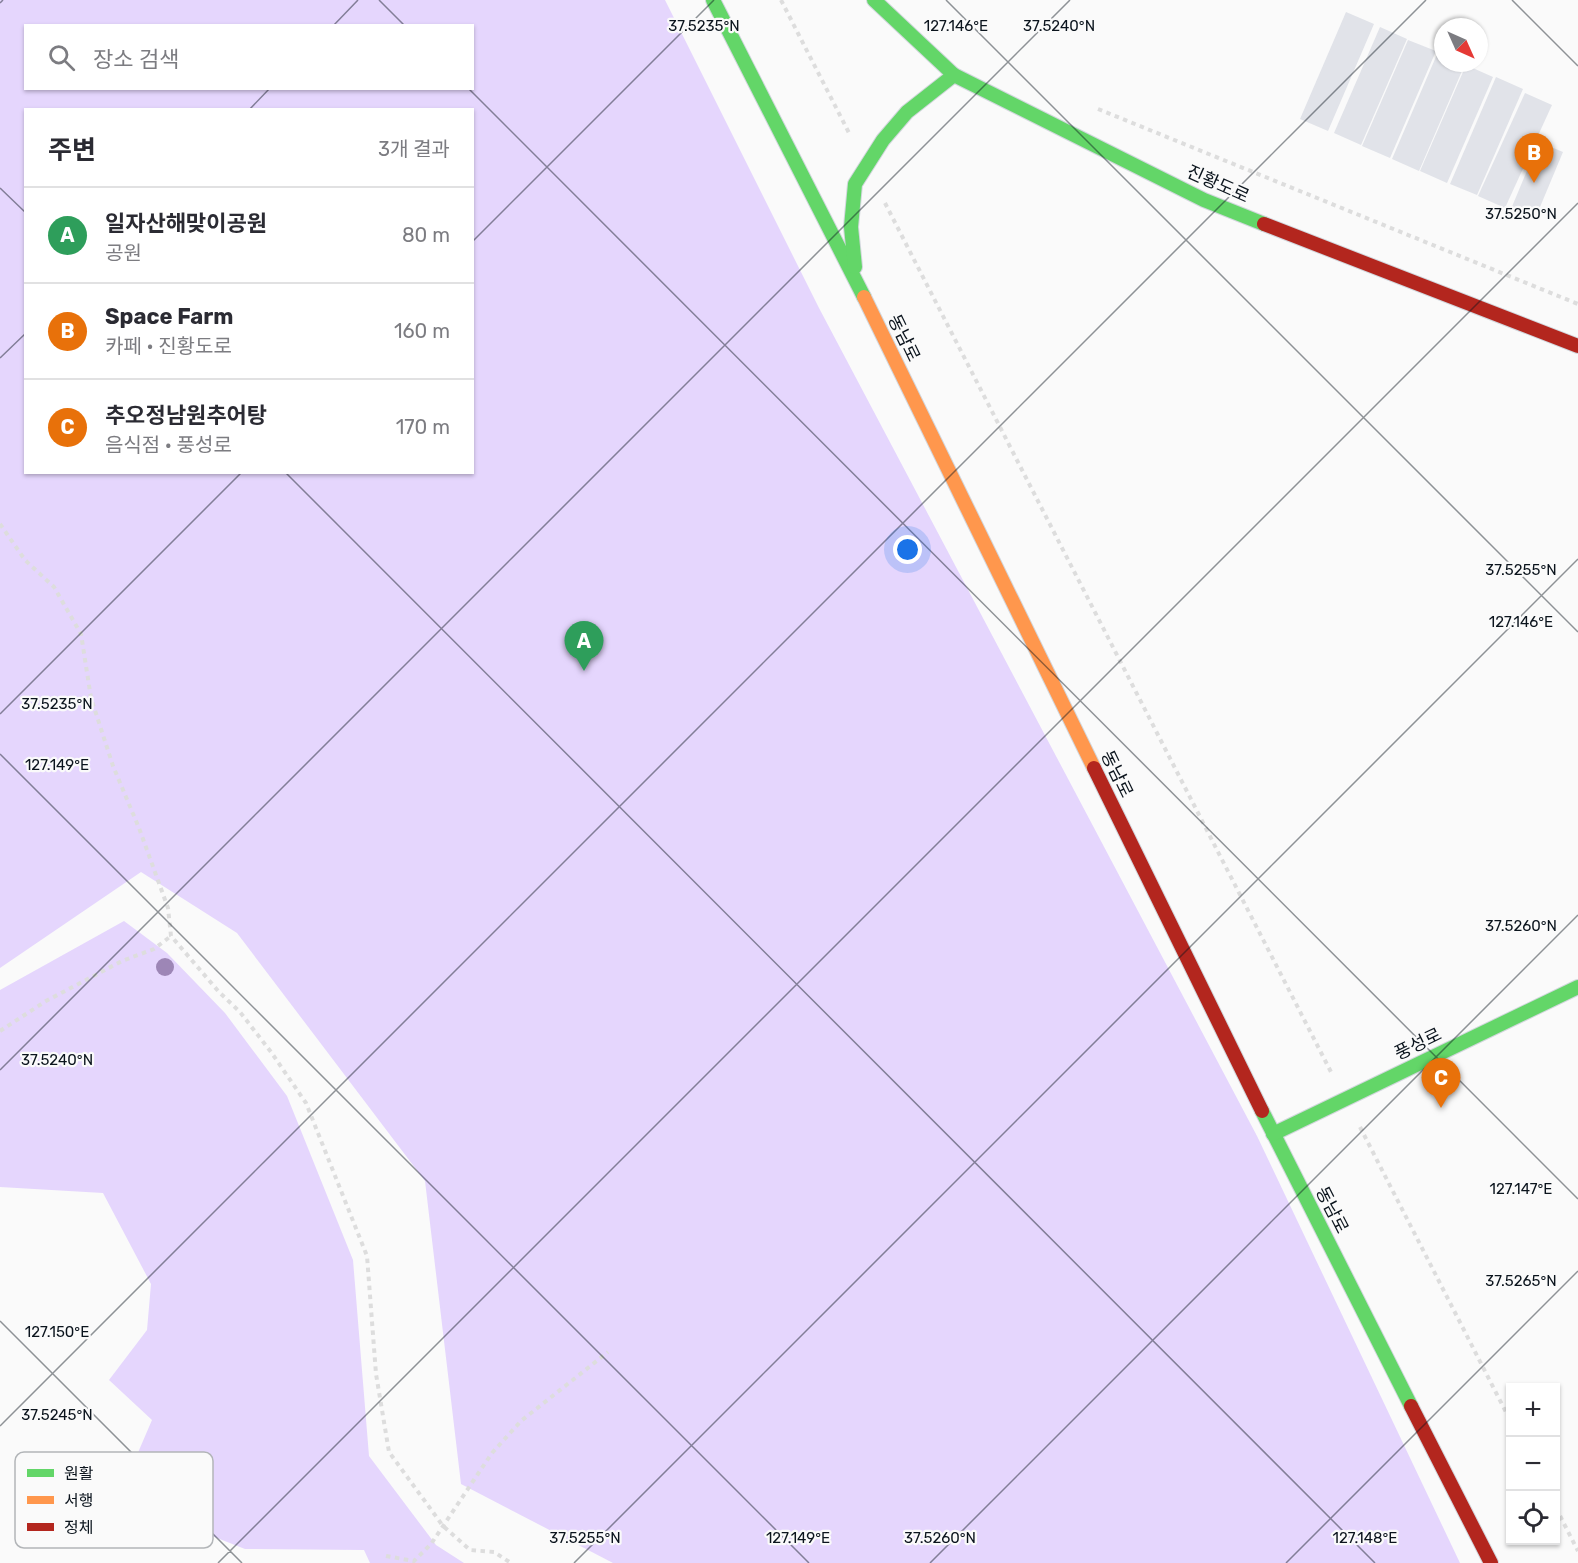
<!DOCTYPE html>
<html lang="ko">
<head>
<meta charset="utf-8">
<style>
  body { margin:0; font-family:Rubik,"Noto Sans KR",sans-serif; background:#f2f2f3; color:#2b2b33 }
  .controls { position:absolute; right:18px; bottom:18px; display:grid; overflow:hidden; border-radius:0px; box-shadow:0 2px 4px #0004 }
  .controls button { width:54px; height:54px; display:grid; place-items:center; padding:0; border:0; border-bottom:2px solid #e1e1e2; background:#fff; color:#2b2b33; font:30px sans-serif }
  .compass { position:absolute; left:1434px; top:18px; width:54px; height:54px; border-radius:50%; background:#fff; box-shadow:0 2px 4px #0004; rotate:135deg }
  .you { position:absolute; left:908px; top:550px; width:21px; height:21px; margin:-15px; border:4px solid #fff; border-radius:50%; background:#1a73e8; box-shadow:0 0 0 9px #1a73e833 }
  .badge { display:grid; place-items:center; width:39px; height:39px; border-radius:50%; background:#ea580c; color:#fff; font-size:20px; font-weight:700 }
  .pin { position:absolute; translate:-50% -50px; filter:drop-shadow(0 2px 3px #0008) }
  .pin::after { content:''; position:absolute; top:32px; width:21px; height:18px; background:inherit; clip-path:polygon(0 0,100% 0,50% 100%) }
  .list { margin:0; padding:0; list-style:none }
  h2 { display:flex; justify-content:space-between; align-items:center; height:78px; margin:0; padding:0 24px; font-size:26px }
  h2 small { font-size:20px; font-weight:400; color:#7c7c81 }
  .list li { display:grid; grid-template-columns:39px 1fr auto; gap:18px; align-items:center; box-sizing:border-box; height:96px; padding:0 24px; border-top:2px solid #e1e1e2 }
  .list b { display:block; font-size:22px; white-space:nowrap }
  .list p { margin:0; font-size:20px; white-space:nowrap; color:#7c7c81 }
  .list em { font-size:20px; font-style:normal; color:#7c7c81 }
  .icon { flex:none; width:33px; height:33px; fill:none; stroke:currentColor; stroke-width:2; stroke-linecap:round; stroke-linejoin:round }
  .map { position:relative; flex:none; width:1578px; height:1563px; overflow:hidden }
  .search { position:absolute; background:#fff; box-shadow:0 2px 4px #0004; left:24px; top:24px; width:450px; height:66px; display:flex; align-items:center; gap:15px; box-sizing:border-box; padding:0 21px; border-radius:0px; color:#7c7c81; font-size:22px }
  .panel { position:absolute; background:#fff; box-shadow:0 2px 4px #0004; left:24px; top:108px; width:450px; height:366px; border-radius:0px }
  .map>svg:first-child { display:block }
  .green { fill:#e5d6fd; fill-rule:evenodd }
  .building { fill:#e1e3e9 }
  .lines { fill:none; stroke-linecap:round; stroke-linejoin:round }
  .fast-casing { stroke:#d2d7dd; stroke-width:16 }
  .slow-casing { stroke:#d2d7dd; stroke-width:16 }
  .jam-casing { stroke:#d2d7dd; stroke-width:16 }
  .path { stroke:#ddd; stroke-width:4; stroke-dasharray:4.5 4.5; stroke-linecap:butt }
  .fast { stroke:#63d668; stroke-width:14 }
  .slow { stroke:#ff974d; stroke-width:14 }
  .jam { stroke:#b3261e; stroke-width:14 }
  .tree { fill:#9d86b6 }
  .ticks { fill:none; stroke:#0b141d; stroke-width:1.5; stroke-opacity:0.45 }
  .labels { text-anchor:middle; stroke-width:4.5; stroke-linejoin:round; paint-order:stroke }
  .street-label { font-size:18px; fill:#0b141d; stroke:#fafafa }
  .key { fill:#fafafa; stroke:#b2b5b8; stroke-width:1.5 }
  .key-label { font-size:16px; fill:#0b141d }
  .ticks-label { font-size:15px; text-anchor:middle; fill:#0b141d; stroke:#fafafa; stroke-width:4.5; stroke-linejoin:round; paint-order:stroke }
</style>
</head>
<body>
<div class="map">
<svg width="1578" height="1563" viewBox="0 0 1578 1563">
  <rect width="100%" height="100%" fill="#fafafa"/>
  <!-- green -->
  <g class="green">
    <path d="M0 0H665L819 308 1257 1136 1460 1563H613L461 1484 425 1181 237 933 141 872 0 968ZM26 26H472V88H26ZM26 110H472V472H26Z"/>
    <path d="M124 921 167 953 225 1013 287 1096 353 1260 369 1456 436 1545 464 1563H370L364 1550 245 1549 118 1499 152 1420 109 1380 147 1330 151 1284 103 1193 0 1187V990Z"/>
  </g>
  <!-- building -->
  <g class="building">
    <path d="M1346 12 1374 24 1328 131 1300 119Z"/>
    <path d="M1380 27 1407 39 1361 145 1334 133Z"/>
    <path d="M1408 40 1436 51 1390 158 1362 146Z"/>
    <path d="M1438 52 1443 55V63L1465 64 1419 171 1392 159Z"/>
    <path d="M1466 65 1493 77 1447 183 1420 171Z"/>
    <path d="M1496 77 1523 89 1477 195 1450 184Z"/>
    <path d="M1525 93 1552 105 1505 208 1478 196Z"/>
    <path d="M1539 142 1563 152 1535 219 1511 209Z"/>
  </g>
  <g class="lines">
    <!-- fast casing -->
    <g class="fast-casing">
      <g id="fast">
        <path d="M713 0 864 297"/>
        <path d="M874 0 954 75 1204 200 1264 224"/>
        <path d="M855 267 851 227 855 184 883 140 907 112 954 75"/>
        <path d="M1262 1111 1411 1406"/>
        <path d="M1273 1134 1578 987"/>
      </g>
    </g>
    <!-- slow casing -->
    <g class="slow-casing">
      <path id="slow" d="M864 297 1094 768"/>
    </g>
    <!-- jam casing -->
    <g class="jam-casing">
      <g id="jam">
        <path d="M1264 224 1578 346"/>
        <path d="M1094 768 1262 1111"/>
        <path d="M1411 1406 1491 1563"/>
      </g>
    </g>
    <!-- path -->
    <g class="path">
      <path d="M781 0 849 133"/>
      <path d="M1098 109 1578 304"/>
      <path d="M885 203 1331 1072"/>
      <path d="M0 524 25 560 54 587 81 634 91 698 113 766 139 828 168 908 171 936 219 992 240 1012 271 1052 306 1103 367 1256 376 1374 389 1452 443 1526 470 1550 494 1552 511 1563"/>
      <path d="M0 1031 46 1001 122 961 154 949 171 936"/>
      <path d="M1360 1127 1510 1420"/>
      <path d="M1556 1508 1578 1551"/>
      <path d="M386 1556 414 1561 431 1544 492 1453 521 1421 608 1352"/>
    </g>
    <!-- fast -->
    <use href="#fast" class="fast"/>
    <!-- slow -->
    <use href="#slow" class="slow"/>
    <!-- jam -->
    <use href="#jam" class="jam"/>
  </g>
  <!-- trees -->
  <circle class="tree" cx="165" cy="967" r="9"/>
  <!-- ticks -->
  <path class="ticks" d="M379 0 405 26M946 0 1578 632M1512 0 1578 66M0 3 3 0M333 26 358 0M468 88 1578 1199M249 110 270 88M0 188 26 213M472 242 714 0M0 358 26 333M285 472 1375 1563M0 714 242 472M0 754 809 1563M0 1070 1070 0M0 1321 242 1563M0 1426 1426 0M218 1563 1578 203M574 1563 1578 559M930 1563 1578 915M1286 1563 1578 1271"/>
  <g class="labels">
    <!-- street labels -->
    <g class="street-label">
      <text transform="translate(1218 184) rotate(24)" y="6">진황도로</text>
      <text transform="translate(904 338) rotate(64)" y="6">동남로</text>
      <text transform="translate(1117 774) rotate(64)" y="6">동남로</text>
      <text transform="translate(1418 1044) rotate(-26)" y="6">풍성로</text>
      <text transform="translate(1332 1210) rotate(63)" y="6">동남로</text>
    </g>
  </g>
  <!-- legend -->
  <rect x="15" y="1452" width="198" height="96" rx="9" class="key"/>
  <rect x="27" y="1469" width="27" height="8" fill="#63d668"/>
  <rect x="27" y="1496" width="27" height="8" fill="#ff974d"/>
  <rect x="27" y="1523" width="27" height="8" fill="#b3261e"/>
  <g class="key-label">
    <text x="64" y="1479">원활</text>
    <text x="64" y="1506">서행</text>
    <text x="64" y="1533">정체</text>
  </g>
  <g class="ticks-label">
    <text x="704" y="31">37.5235°N</text>
    <text x="956" y="31">127.146°E</text>
    <text x="1059" y="31">37.5240°N</text>
    <text x="1521" y="219">37.5250°N</text>
    <text x="1521" y="575">37.5255°N</text>
    <text x="1521" y="627">127.146°E</text>
    <text x="57" y="709">37.5235°N</text>
    <text x="57" y="770">127.149°E</text>
    <text x="1521" y="931">37.5260°N</text>
    <text x="57" y="1065">37.5240°N</text>
    <text x="1521" y="1194">127.147°E</text>
    <text x="1521" y="1286">37.5265°N</text>
    <text x="57" y="1337">127.150°E</text>
    <text x="57" y="1420">37.5245°N</text>
    <text x="585" y="1543">37.5255°N</text>
    <text x="798" y="1543">127.149°E</text>
    <text x="940" y="1543">37.5260°N</text>
    <text x="1365" y="1543">127.148°E</text>
  </g>
</svg>
<div class="controls">
<button>+</button>
<button>−</button>
<button><svg class="icon" aria-label="locate" viewBox="0 0 24 24"><circle cx="12" cy="12" r="6"/><path d="M12 2v4M12 18v4M2 12h4M18 12h4"/></svg></button>
</div>
<svg class="compass" viewBox="-18 -18 36 36"><path d="M0-13l5 13h-10z" fill="#e53935"/><path d="M0 13l5-13h-10z" fill="#7c7c81"/></svg>
<div class="you"></div>
<div class="pin badge" style="left:584px;top:671px;background:#2e9e5b">A</div>
<div class="pin badge" style="left:1534px;top:183px;background:#e8710a">B</div>
<div class="pin badge" style="left:1441px;top:1108px;background:#e8710a">C</div>
<div class="search"><svg class="icon" aria-label="search" viewBox="0 0 24 24"><circle cx="10" cy="10" r="6"/><path d="M15 15l6 6"/></svg>장소 검색</div>
<section class="panel">
<h2>주변<small>3개 결과</small></h2>
<ul class="list">
<li><span class="badge" style="background:#2e9e5b">A</span><div><b>일자산해맞이공원</b><p>공원</p></div><em>80 m</em></li>
<li><span class="badge" style="background:#e8710a">B</span><div><b>Space Farm</b><p>카페 · 진황도로</p></div><em>160 m</em></li>
<li><span class="badge" style="background:#e8710a">C</span><div><b>추오정남원추어탕</b><p>음식점 · 풍성로</p></div><em>170 m</em></li>
</ul>
</section>
</div>
</body>
</html>
